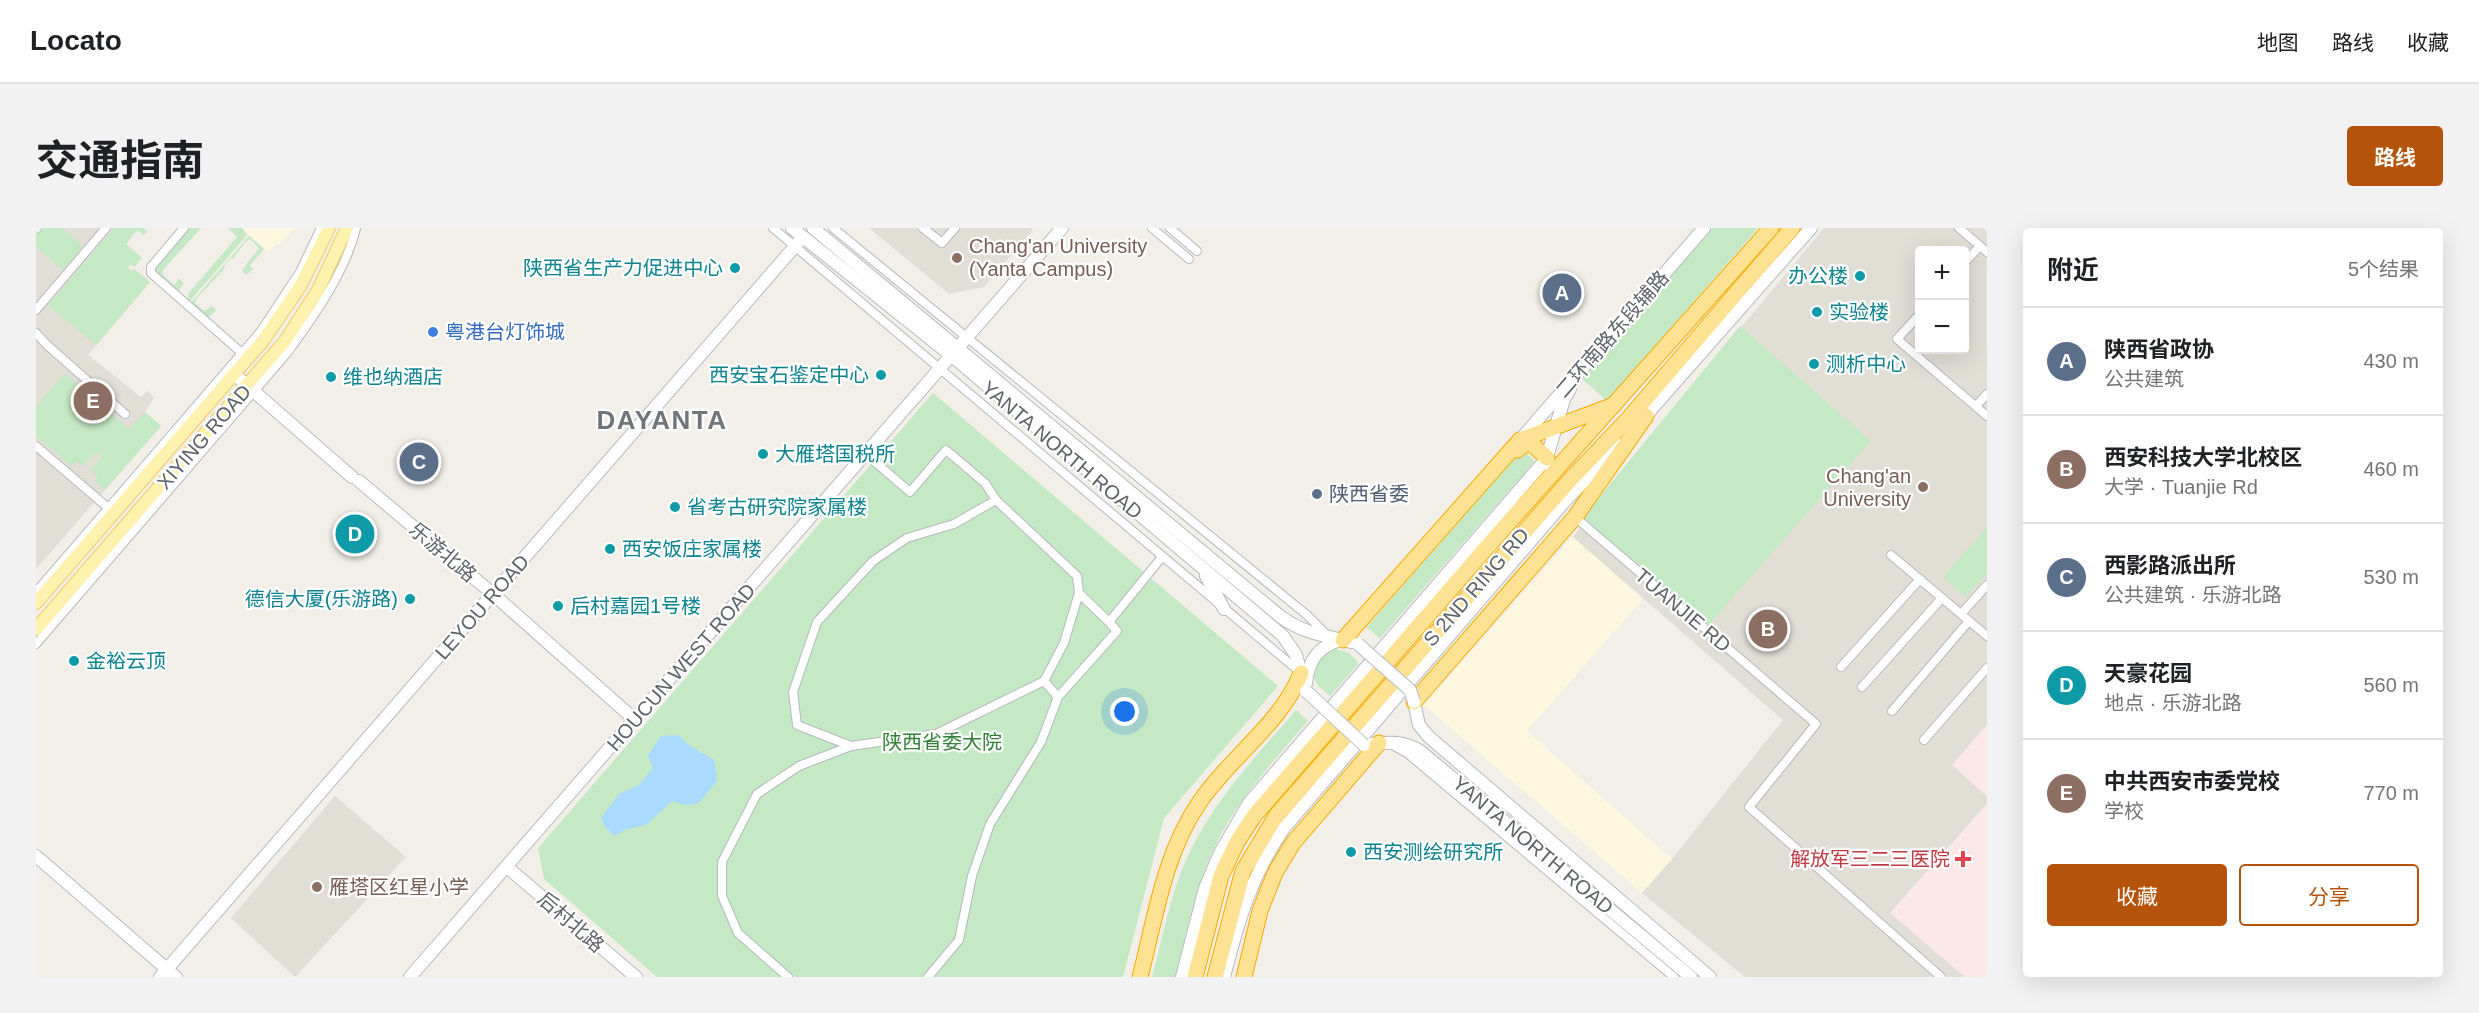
<!DOCTYPE html>
<html lang="zh">
<head>
<meta charset="utf-8">
<style>
  body { margin:0; font-family:Arial,"Noto Sans SC",sans-serif; background:#f2f2f2; color:#202124 }
  .controls { position:absolute; right:18px; top:18px; display:grid; overflow:hidden; border-radius:6px; box-shadow:0 6px 24px #0002 }
  .controls button { width:54px; height:54px; display:grid; place-items:center; padding:0; border:0; border-bottom:2px solid #e0e0e0; background:#fff; color:#202124; font:30px sans-serif }
  .you { position:absolute; left:1089px; top:484px; width:21px; height:21px; margin:-15px; border:4px solid #fff; border-radius:50%; background:#1a73e8; box-shadow:0 0 0 9px #1a73e833 }
  .badge { display:grid; place-items:center; width:39px; height:39px; border-radius:50%; background:#b45309; color:#fff; font-size:20px; font-weight:700 }
  .pin { position:absolute; translate:-50% -50%; border:3px solid #fff; box-shadow:0 2px 6px #0006 }
  .list { margin:0; padding:0; list-style:none }
  h2 { display:flex; justify-content:space-between; align-items:center; height:78px; margin:0; padding:0 24px; font-size:26px }
  h2 small { font-size:20px; font-weight:400; color:#757577 }
  .list li { display:grid; grid-template-columns:39px 1fr auto; gap:18px; align-items:center; box-sizing:border-box; height:108px; padding:0 24px; border-top:2px solid #e0e0e0 }
  .list b { display:block; font-size:22px; white-space:nowrap }
  .list p { margin:0; font-size:20px; white-space:nowrap; color:#757577 }
  .list em { font-size:20px; font-style:normal; color:#757577 }
  .actions { display:flex; gap:12px; padding:18px 24px }
  .actions a { flex:1; padding:14px 0; border:2px solid #b45309; border-radius:6px; text-align:center; font-size:21px; color:#b45309 }
  .actions .main { background:#b45309; color:#fff }
  .map { position:relative; flex:none; width:1951px; height:749px; overflow:hidden; border-radius:6px }
  header { display:flex; align-items:center; gap:36px; box-sizing:border-box; height:84px; padding:0 30px; background:#fff; border-bottom:2px solid #e0e0e0 }
  header strong { font-size:28px }
  nav { display:flex; gap:33px; margin-inline-start:auto; font-size:21px }
  .intro { display:flex; align-items:center; justify-content:space-between; box-sizing:border-box; height:144px; padding:0 36px }
  h1 { margin:0; font-size:42px }
  .button { padding:15px 27px; border-radius:6px; background:#b45309; color:#fff; font-size:21px; font-weight:700 }
  main { display:flex; gap:36px; padding:0 36px }
  aside { flex:1; background:#fff; border-radius:6px; box-shadow:0 6px 24px #0002 }
  .map>svg:first-child { display:block }
  .commercial { fill:#fef7e0 }
  .education { fill:#e1ded6; fill-rule:evenodd }
  .medical { fill:#fce8e6 }
  .green { fill:#c5e8c5 }
  .water { fill:#aadaff }
  .lines { fill:none; stroke-linecap:round; stroke-linejoin:round }
  .street-casing { stroke:#b5b8bc; stroke-width:10 }
  .secondary-casing { stroke:#b6babf; stroke-width:14 }
  .primary-casing { stroke:#f2c960; stroke-width:14 }
  .highway-casing { stroke:#f9ab00; stroke-width:17 }
  .street { stroke:#fff; stroke-width:8 }
  .secondary { stroke:#fff; stroke-width:12 }
  .primary { stroke:#fff2af; stroke-width:12 }
  .highway { stroke:#fde293; stroke-width:15 }
  .secondary-bridge-casing { stroke:#b6babf; stroke-width:14; stroke-linecap:butt }
  .secondary-bridge { stroke:#fff; stroke-width:12 }
  .education-dot { fill:#8d6e63; stroke:#fff; stroke-width:2 }
  .culture-dot { fill:#0f9aa8; stroke:#fff; stroke-width:2 }
  .shop-dot { fill:#3f7fe0; stroke:#fff; stroke-width:2 }
  .service-dot { fill:#5c6f8a; stroke:#fff; stroke-width:2 }
  .health-dot { fill:#e0444e; stroke:#fff; stroke-width:2 }
  .labels { text-anchor:middle; stroke-width:4.5; stroke-linejoin:round; paint-order:stroke }
  .education-label { font-size:20px; fill:#785e54; stroke:#fff; text-anchor:start }
  .culture-label { font-size:20px; fill:#0d838f; stroke:#fff; text-anchor:start }
  .shop-label { font-size:20px; fill:#366cbe; stroke:#fff; text-anchor:start }
  .street-label { font-size:20px; fill:#5f6368; stroke:#fff }
  .service-label { font-size:20px; fill:#4e5e75; stroke:#fff; text-anchor:start }
  .park-label { font-size:20px; fill:#348238; stroke:#fff }
  .health-label { font-size:20px; fill:#be3a42; stroke:#fff; text-anchor:end }
  .district-label { font-size:26px; font-weight:bold; letter-spacing:1.5px; fill:#70757a; stroke:#fff }
</style>
</head>
<body>
<header>
<strong>Locato</strong>
<nav><a>地图</a><a>路线</a><a>收藏</a></nav>
</header>
<div class="intro"><h1>交通指南</h1><a class="button">路线</a></div>
<main>
<div class="map">
<svg width="1951" height="749" viewBox="0 0 1951 749">
  <rect width="100%" height="100%" fill="#f1efe8"/>
  <!-- commercial -->
  <g class="commercial">
    <path d="M206 0H258L243 17 240 15 232 24Z"/>
    <path d="M1537 309 1607 371 1491 503 1636 631 1606 665 1388 477Z"/>
  </g>
  <!-- education -->
  <g class="education">
    <path d="M0 0H103L90 16 106 30 98 39 94 36 92 39 96 43 98 41 114 54 52 127 105 169 111 163 118 169 109 184 125 198 0 341Z"/>
    <path d="M833 0H998L948 59 913 66Z"/>
    <path d="M1788 0H1951V497L1916 537 1951 568V576L1855 685 1929 749H1709L1606 665 1636 631 1747 492 1537 309 1608 216ZM1884 22H1928V122H1884Z"/>
    <path d="M299 568 370 629 259 749 195 690Z"/>
  </g>
  <!-- medical -->
  <g class="medical">
    <path d="M1951 497V568L1916 537Z"/>
    <path d="M1951 576V749H1929L1854 685Z"/>
  </g>
  <!-- green -->
  <g class="green">
    <path d="M5 0H26L47 18 27 42 0 19V6Z"/>
    <path d="M78 0H107L111 3 108 7 101 2 90 16 106 30 98 39 94 36 92 40 96 43 98 41 114 54 60 117 12 77Z"/>
    <path d="M152 0H165L127 42 126 46 138 57 143 51 148 55 142 64 119 42Z"/>
    <path d="M192 0H206L211 7 153 74 152 66 201 9Z"/>
    <path d="M1676 0H1722L1571 173 1544 149Z"/>
    <path d="M213 8 228 21 214 37 217 41 210 47 206 43C211 34 217 29 223 20L214 11 209 14 197 31 195 30 188 38 189 40 161 70 159 75 168 83 176 78 180 82 172 90 155 75Z"/>
    <path d="M1704 98 1835 213 1669 401 1543 294Z"/>
    <path d="M29 145 93 201 109 184 125 198 69 262 59 253 62 249 55 242 66 229 60 224 47 238 41 233 35 238 0 208V179Z"/>
    <path d="M897 165 1242 458 1128 590 1087 749H621L508 651 502 620Z"/>
    <path d="M1488 223 1499 233 1344 410 1331 399 1484 224Z"/>
    <path d="M1951 299V345L1930 369 1907 349Z"/>
    <path d="M1300 421 1313 425 1323 435 1294 468C1290 464 1283 460 1280 454 1273 439 1286 425 1300 421Z"/>
    <path d="M1260 482 1272 493C1235 536 1193 580 1172 634 1157 671 1149 711 1139 749H1116C1125 715 1132 680 1144 647 1168 583 1216 533 1260 482Z"/>
  </g>
  <!-- water -->
  <path class="water" d="M642 507 653 517 678 532 681 553 662 576 648 577 636 573 610 597 591 601 578 608 569 599 565 590 583 566 603 557 617 540 612 527 625 508Z"/>
  <g class="lines">
    <!-- street casing -->
    <g class="street-casing">
      <g id="street">
        <path d="M148 0 115 39V45L207 126"/>
        <path d="M737 0 1264 444"/>
        <path d="M797 0 1271 387 1291 407"/>
        <path d="M887 0 906 15 919 0"/>
        <path d="M1116 0 1153 31"/>
        <path d="M1134 0 1161 23"/>
        <path d="M1923 0 1951 24"/>
        <path d="M0 1 1 0"/>
        <path d="M1928 35 1944 18"/>
        <path d="M0 82 70 0"/>
        <path d="M1884 86 1861 111 1951 188"/>
        <path d="M0 105 10 116 89 186"/>
        <path d="M1940 178 1951 166"/>
        <path d="M0 218 77 284"/>
        <path d="M839 234 874 264 910 222 949 255 960 272"/>
        <path d="M1539 289 1780 496 1713 579 1905 749"/>
        <path d="M1855 327 1951 408"/>
        <path d="M0 364 225 103 264 44 285 0"/>
        <path d="M1925 386 1951 357"/>
        <path d="M0 416 251 125C277 90 310 43 320 0"/>
        <path d="M1805 439 1884 351"/>
        <path d="M1826 459 1906 370"/>
        <path d="M1022 469 1081 403 1073 394 1126 329"/>
        <path d="M1856 483 1933 393"/>
        <path d="M1888 512 1951 440"/>
        <path d="M815 518 761 497 757 464 781 394 837 333 871 310 918 296 960 272 1041 348 1043 365 1073 394"/>
        <path d="M1358 518 1371 525 1638 749"/>
        <path d="M752 749 702 705 686 668V634L721 566 763 538 815 518 900 506 1008 453 1028 415 1043 365"/>
        <path d="M892 749 923 712 936 648 954 596 1005 514 1022 469 1008 453"/>
      </g>
    </g>
    <!-- secondary casing -->
    <g class="secondary-casing">
      <g id="secondary">
        <path d="M756 0 916 128 1247 408 1260 427 1267 453"/>
        <path d="M777 0 1245 389C1269 406 1288 407 1315 414"/>
        <path d="M199 147 316 249"/>
        <path d="M1605 193 1775 0"/>
        <path d="M1484 212 1668 0"/>
        <path d="M1509 236 1528 171 1534 161"/>
        <path d="M323 253 457 366 598 491"/>
        <path d="M1170 348 1188 381"/>
        <path d="M1270 456C1272 433 1282 418 1305 412"/>
        <path d="M1378 474 1383 497 1393 509 1674 749"/>
        <path d="M1335 516C1353 514 1368 513 1384 523L1655 749"/>
        <path d="M0 628 140 749"/>
        <path d="M471 639 600 749"/>
        <path d="M124 749 767 9"/>
        <path d="M374 749 1026 0"/>
        <path d="M1146 749 1169 660 1184 625 1213 575 1511 230"/>
        <path d="M1188 749C1202 694 1215 648 1248 600L1529 273 1583 217"/>
      </g>
    </g>
    <!-- primary casing -->
    <g class="primary-casing">
      <g id="primary">
        <path d="M0 375 226 114 265 57 293 0"/>
        <path d="M0 401 249 113 282 62 311 0"/>
      </g>
    </g>
    <!-- highway casing -->
    <g class="highway-casing">
      <g id="highway">
        <path d="M1481 222 1491 215 1498 218 1511 230"/>
        <path d="M1307 412 1484 212 1578 177"/>
        <path d="M1378 474 1539 289 1610 188"/>
        <path d="M1104 749C1119 691 1128 626 1163 575 1192 531 1246 495 1265 445"/>
        <path d="M1159 749 1185 648 1201 614 1218 588 1452 318 1735 0"/>
        <path d="M1179 749 1207 643 1240 588 1533 253 1593 190 1756 0"/>
        <path d="M1208 749 1224 683 1239 645 1257 615 1343 515"/>
      </g>
    </g>
    <!-- street -->
    <use href="#street" class="street"/>
    <!-- secondary -->
    <use href="#secondary" class="secondary"/>
    <!-- primary -->
    <use href="#primary" class="primary"/>
    <!-- highway -->
    <use href="#highway" class="highway"/>
    <!-- secondary-bridge casing -->
    <g class="secondary-bridge-casing">
      <g id="secondary-bridge">
        <path d="M1322 416 1374 462 1378 474"/>
        <path d="M1270 463 1328 517"/>
      </g>
    </g>
    <!-- secondary-bridge -->
    <use href="#secondary-bridge" class="secondary-bridge"/>
  </g>
  <!-- markers -->
  <g class="education-dot">
    <circle cx="921" cy="30" r="6"/>
    <circle cx="1887" cy="259" r="6"/>
    <circle cx="281" cy="659" r="6"/>
  </g>
  <g class="culture-dot">
    <circle cx="699" cy="40" r="6"/>
    <circle cx="1824" cy="48" r="6"/>
    <circle cx="1781" cy="84" r="6"/>
    <circle cx="1778" cy="136" r="6"/>
    <circle cx="845" cy="147" r="6"/>
    <circle cx="295" cy="149" r="6"/>
    <circle cx="727" cy="226" r="6"/>
    <circle cx="639" cy="279" r="6"/>
    <circle cx="574" cy="321" r="6"/>
    <circle cx="374" cy="371" r="6"/>
    <circle cx="522" cy="378" r="6"/>
    <circle cx="38" cy="433" r="6"/>
    <circle cx="1315" cy="624" r="6"/>
  </g>
  <circle class="shop-dot" cx="397" cy="104" r="6"/>
  <circle class="service-dot" cx="1281" cy="266" r="6"/>
  <path class="health-dot" d="M1924 622h6v6h6v6h-6v6h-6v-6h-6v-6h6z"/>
  <g class="labels">
    <!-- education labels -->
    <g class="education-label">
      <text x="933" y="25">Chang'an University<tspan x="933" dy="23">(Yanta Campus)</tspan></text>
      <text x="1875" y="255" text-anchor="end">Chang'an<tspan x="1875" dy="23">University</tspan></text>
      <text x="293" y="666">雁塔区红星小学</text>
    </g>
    <!-- culture labels -->
    <g class="culture-label">
      <text x="687" y="47" text-anchor="end">陕西省生产力促进中心</text>
      <text x="1812" y="55" text-anchor="end">办公楼</text>
      <text x="1793" y="91">实验楼</text>
      <text x="1790" y="143">测析中心</text>
      <text x="833" y="154" text-anchor="end">西安宝石鉴定中心</text>
      <text x="307" y="156">维也纳酒店</text>
      <text x="739" y="233">大雁塔国税所</text>
      <text x="651" y="286">省考古研究院家属楼</text>
      <text x="586" y="328">西安饭庄家属楼</text>
      <text x="362" y="378" text-anchor="end">德信大厦(乐游路)</text>
      <text x="534" y="385">后村嘉园1号楼</text>
      <text x="50" y="440">金裕云顶</text>
      <text x="1327" y="631">西安测绘研究所</text>
    </g>
    <!-- shop labels -->
    <g class="shop-label">
      <text x="409" y="111">粤港台灯饰城</text>
    </g>
    <!-- street labels -->
    <g class="street-label">
      <text transform="translate(1576 106) rotate(-49)" y="7">二环南路东段辅路</text>
      <text transform="translate(168 209) rotate(-49)" y="7">XIYING ROAD</text>
      <text transform="translate(1026 222) rotate(40)" y="7">YANTA NORTH ROAD</text>
      <text transform="translate(407 324) rotate(40)" y="7">乐游北路</text>
      <text transform="translate(1440 359) rotate(-49)" y="7">S 2ND RING RD</text>
      <text transform="translate(446 379) rotate(-49)" y="7">LEYOU ROAD</text>
      <text transform="translate(1647 382) rotate(40)" y="7">TUANJIE RD</text>
      <text transform="translate(645 439) rotate(-49)" y="7">HOUCUN WEST ROAD</text>
      <text transform="translate(1497 617) rotate(40)" y="7">YANTA NORTH ROAD</text>
      <text transform="translate(535 694) rotate(41)" y="7">后村北路</text>
    </g>
    <!-- service labels -->
    <g class="service-label">
      <text x="1293" y="273">陕西省委</text>
    </g>
    <!-- park labels -->
    <g class="park-label">
      <text x="906" y="521">陕西省委大院</text>
    </g>
    <!-- health labels -->
    <g class="health-label">
      <text x="1914" y="638">解放军三二三医院</text>
    </g>
    <!-- district labels -->
    <g class="district-label">
      <text x="626" y="201">DAYANTA</text>
    </g>
  </g>
</svg>
<div class="controls">
<button>+</button>
<button>−</button>
</div>
<div class="you"></div>
<div class="pin badge" style="left:1526px;top:65px;background:#5c6f8a">A</div>
<div class="pin badge" style="left:1732px;top:401px;background:#8d6e63">B</div>
<div class="pin badge" style="left:383px;top:234px;background:#5c6f8a">C</div>
<div class="pin badge" style="left:319px;top:306px;background:#0f9aa8">D</div>
<div class="pin badge" style="left:57px;top:173px;background:#8d6e63">E</div>
</div>
<aside>
<h2>附近<small>5个结果</small></h2>
<ul class="list">
<li><span class="badge" style="background:#5c6f8a">A</span><div><b>陕西省政协</b><p>公共建筑</p></div><em>430 m</em></li>
<li><span class="badge" style="background:#8d6e63">B</span><div><b>西安科技大学北校区</b><p>大学 · Tuanjie Rd</p></div><em>460 m</em></li>
<li><span class="badge" style="background:#5c6f8a">C</span><div><b>西影路派出所</b><p>公共建筑 · 乐游北路</p></div><em>530 m</em></li>
<li><span class="badge" style="background:#0f9aa8">D</span><div><b>天豪花园</b><p>地点 · 乐游北路</p></div><em>560 m</em></li>
<li><span class="badge" style="background:#8d6e63">E</span><div><b>中共西安市委党校</b><p>学校</p></div><em>770 m</em></li>
</ul>
<div class="actions"><a class="main">收藏</a><a>分享</a></div>
</aside>
</main>
</body>
</html>
